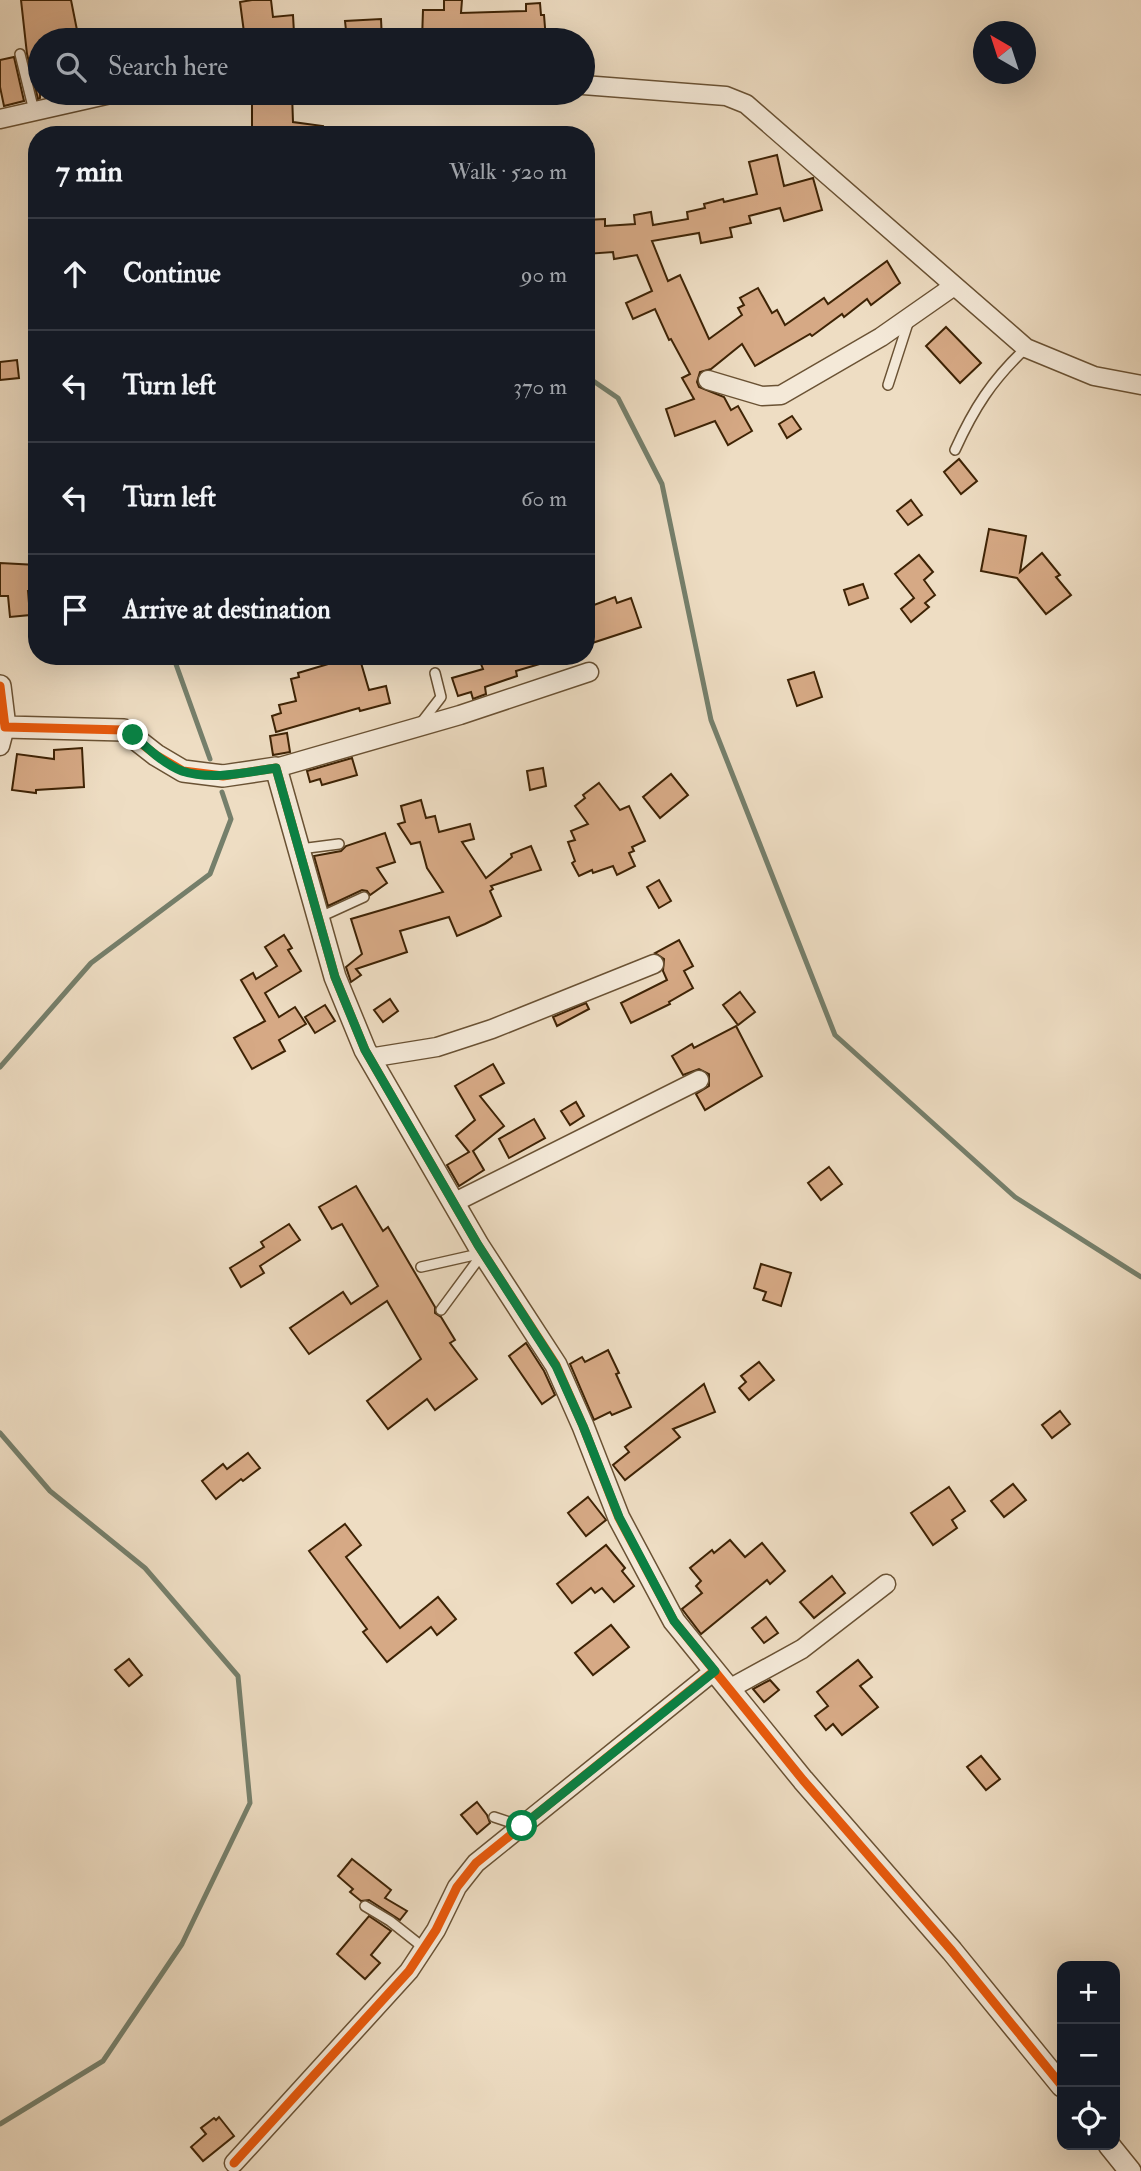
<!DOCTYPE html>
<html lang="en">
<head>
<meta charset="utf-8">
<style>
  body { margin:0; font-family:"IM FELL Double Pica",serif; background:#242831; color:#f1f3f6 }
  .controls { position:absolute; right:21px; bottom:21px; display:grid; overflow:hidden; border-radius:14px; box-shadow:0 7px 28px #0002 }
  .controls button { width:63px; height:63px; display:grid; place-items:center; padding:0; border:0; border-bottom:2px solid #363941; background:#171b24; color:#f1f3f6; font:35px sans-serif }
  .compass { position:absolute; left:973px; top:21px; width:63px; height:63px; border-radius:50%; background:#171b24; box-shadow:0 7px 28px #0002; rotate:321deg }
  .stop { position:absolute; width:21px; height:21px; margin:-16px; border:5px solid #0b8043; border-radius:50%; background:#fff }
  .stop.end { background:#0b8043; border-color:#fff; box-shadow:0 2px 7px #0008 }
  .list { margin:0; padding:0; list-style:none }
  h2 { display:flex; justify-content:space-between; align-items:center; height:91px; margin:0; padding:0 28px; font-size:30px }
  h2 small { font-size:23px; font-weight:400; color:#9ea1a6 }
  .list li { display:grid; grid-template-columns:46px 1fr auto; gap:21px; align-items:center; box-sizing:border-box; height:112px; padding:0 28px; border-top:2px solid #363941 }
  .list b { display:block; font-size:26px; white-space:nowrap }
  .list em { font-size:23px; font-style:normal; color:#9ea1a6 }
  .icon { flex:none; width:38px; height:38px; fill:none; stroke:currentColor; stroke-width:2; stroke-linecap:round; stroke-linejoin:round }
  .map { position:relative; flex:none; width:1141px; height:2171px; overflow:hidden }
  .search { position:absolute; background:#171b24; box-shadow:0 7px 28px #0002; left:28px; top:28px; width:567px; height:77px; display:flex; align-items:center; gap:18px; box-sizing:border-box; padding:0 24px; border-radius:38px; color:#9ea1a6; font-size:26px }
  .panel { position:absolute; background:#171b24; box-shadow:0 7px 28px #0002; left:28px; top:126px; width:567px; height:539px; border-radius:28px }
  .map>svg:first-child { display:block }
  .lines { fill:none; stroke-linecap:round; stroke-linejoin:round }
  .stream { stroke:#757f6b; stroke-width:5 }
  .building { fill:#d6a985; stroke:#3e2305; stroke-width:2 }
  .service-casing { stroke:#6a5234; stroke-width:12 }
  .minor-casing { stroke:#6a5234; stroke-width:21 }
  .tertiary-casing { stroke:#6a5234; stroke-width:24 }
  .service { stroke:#f4e9d8; stroke-width:9 }
  .minor { stroke:#f4e9d8; stroke-width:18 }
  .tertiary { stroke:#f4e9d8; stroke-width:21 }
  .cycleway-casing { stroke:#f4e9d8; stroke-width:13 }
  .cycleway { stroke:#e8590c; stroke-width:9 }
  .route { stroke:#0b8043; stroke-width:9 }
</style>
</head>
<body>
<div class="map">
<svg width="1141" height="2171" viewBox="0 0 1141 2171">
  <rect width="100%" height="100%" fill="#eeddc3"/>
  <filter id="stains"><feTurbulence type="fractalNoise" baseFrequency=".00286" numOctaves="4"/><feColorMatrix values="0 0 0 0 .2 0 0 0 0 .09 0 0 0 0 .02 0 0 0 .5 -.17"/></filter>
  <radialGradient id="worn" r=".72"><stop offset=".6" stop-color="#630" stop-opacity="0"/><stop offset="1" stop-color="#630" stop-opacity=".3"/></radialGradient>
  <g class="lines">
    <!-- stream -->
    <g class="stream">
      <path d="M586 376 618 398 662 484 711 720 835 1035 1015 1197 1141 1277"/>
      <path d="M173 656 210 759"/>
      <path d="M0 1067 91 963 210 874 231 819 222 792"/>
      <path d="M0 1433 50 1491 145 1568 238 1676 250 1803 182 1944 103 2061 0 2124"/>
    </g>
  </g>
  <!-- building -->
  <g class="building">
    <path d="M21 0H71L79 40H40V98L38 99 27 54Z"/>
    <path d="M252 0H271L273 17 293 15 294 33 276 34V40H245L240 2Z"/>
    <path d="M444 0H462L461 13 526 11V4L540 3 541 15H544L546 40H495L494 29H461L460 40H422L423 10H444Z"/>
    <path d="M381 19 382 40H347L345 21Z"/>
    <path d="M14 57 24 101 4 106 0 87V60Z"/>
    <path d="M252 93H292L293 122 323 126 322 135H252Z"/>
    <path d="M777 155 784 186 813 178 822 210 784 221 780 208 749 216 751 223 730 228 732 237 701 243 699 233 652 241 668 281 680 275 709 339 742 315 738 308 744 305 740 298 758 288 772 313 777 310 785 325 824 298 828 304 887 261 900 283 871 305 867 299 844 317 842 314 812 336 810 334 755 366 742 344 711 369 700 372 697 382 699 387 724 397 731 410 738 406 752 431 728 445 715 421 675 436 666 409 694 399 682 378 690 374 671 339 669 340 655 309 633 319 626 303 652 291 637 255 614 259 613 252 586 254V220L605 219V226L635 224 634 215 651 212 653 225 688 219 687 212 705 208 704 204 723 199 724 202 757 194 749 162Z"/>
    <path d="M946 327 981 363 960 383 926 346Z"/>
    <path d="M17 360 19 378 0 380V362Z"/>
    <path d="M792 416 801 429 787 438 779 424Z"/>
    <path d="M959 459 977 481 961 494 944 472Z"/>
    <path d="M911 500 922 515 908 525 897 511Z"/>
    <path d="M989 529 1026 536 1020 572 1042 553 1060 575 1056 577 1071 595 1046 614 1017 578 981 571Z"/>
    <path d="M919 555 933 572 924 580 935 595 925 603 929 607 911 622 901 609 914 598 895 574Z"/>
    <path d="M0 563 37 565V591H28L30 615 10 617 8 596H0Z"/>
    <path d="M863 584 868 598 849 605 844 590Z"/>
    <path d="M615 597 617 603 631 598 641 627 586 645V608Z"/>
    <path d="M355 656H359L369 690 386 686 390 703 360 711 359 708 276 732 272 716 281 713 279 705 296 701 291 679 299 677 298 673Z"/>
    <path d="M487 656H552L553 660 516 671 517 676 485 687 486 694 473 699 471 692 458 696 452 678 483 669 479 659Z"/>
    <path d="M814 672 822 697 797 706 788 680Z"/>
    <path d="M287 733 290 752 273 755 270 736Z"/>
    <path d="M82 748 84 787 36 790V793L12 790 17 754 54 759V750Z"/>
    <path d="M352 758 357 775 322 785 320 779 310 782 307 771Z"/>
    <path d="M543 768 546 786 530 790 527 771Z"/>
    <path d="M671 774 688 795 660 818 643 797Z"/>
    <path d="M599 783 620 810 629 806 645 841 632 847 634 851 629 853 635 866 617 875 613 866 593 873 592 870 579 876 572 863 575 861 568 842 575 840 571 831 588 824 575 806 585 798 583 795Z"/>
    <path d="M421 800 426 818 435 816 439 832 470 824 474 839 462 842 486 878 512 857 511 854 531 846 541 870 491 886 493 889 490 891 501 916 485 924 457 936 449 917 400 931 407 952 356 969 361 975 351 982 346 967 362 954 351 919 443 892 427 868 420 842 411 844 398 824 405 822 401 806Z"/>
    <path d="M385 833 395 862 377 868 387 883 370 895 367 891 362 890 328 906 314 856 341 851 346 846Z"/>
    <path d="M659 880 671 901 659 908 647 887Z"/>
    <path d="M284 935 292 948 288 950 301 971 265 993 279 1017 295 1007 306 1024 279 1040 285 1051 252 1069 234 1038 265 1021 241 980 253 973 256 979 277 966 265 947Z"/>
    <path d="M679 940 693 966 684 971 693 988 669 1002 670 1004 631 1023 621 1003 667 980 663 971 664 959 655 953Z"/>
    <path d="M740 992 755 1012 738 1025 723 1005Z"/>
    <path d="M390 999 398 1011 383 1022 374 1010Z"/>
    <path d="M586 1003 589 1009 557 1026 553 1017Z"/>
    <path d="M325 1005 335 1021 315 1033 305 1017Z"/>
    <path d="M736 1026 762 1076 705 1110 696 1094 709 1086V1074L699 1069 683 1075 672 1056 692 1044 694 1048Z"/>
    <path d="M493 1064 504 1083 480 1096 504 1126 473 1151 484 1170 459 1186 447 1165 469 1152 456 1136 475 1120 455 1086Z"/>
    <path d="M576 1102 584 1116 570 1125 561 1111Z"/>
    <path d="M534 1119 545 1138 509 1158 499 1139Z"/>
    <path d="M829 1167 842 1184 821 1200 808 1183Z"/>
    <path d="M356 1186 383 1231 388 1227 435 1307V1313L441 1317 455 1340 450 1343 477 1379 435 1410 427 1399 388 1429 367 1401 421 1359 387 1301 309 1354 290 1328 343 1292 351 1304 378 1286 342 1224 332 1229 319 1207Z"/>
    <path d="M289 1224 300 1240 260 1266 264 1273 241 1287 230 1268 264 1247 261 1242Z"/>
    <path d="M761 1264 791 1273 781 1306 763 1300 766 1292 754 1288Z"/>
    <path d="M526 1343 544 1371 555 1395 542 1404 509 1356Z"/>
    <path d="M608 1350 619 1373 616 1374 631 1407 612 1415 610 1412 594 1420 570 1364 582 1357 585 1362Z"/>
    <path d="M759 1362 774 1380 749 1400 739 1388 746 1382 741 1376Z"/>
    <path d="M704 1384 715 1412 673 1429 680 1437 625 1480 613 1465 629 1452 625 1447Z"/>
    <path d="M1060 1411 1070 1424 1052 1438 1042 1425Z"/>
    <path d="M248 1453 260 1468 243 1481 241 1479 216 1499 202 1481 223 1464 227 1469Z"/>
    <path d="M1013 1484 1026 1500 1004 1517 991 1501Z"/>
    <path d="M949 1487 965 1511 952 1520 957 1528 933 1545 911 1513Z"/>
    <path d="M588 1497 606 1520 586 1536 568 1513Z"/>
    <path d="M345 1524 361 1545 346 1557 400 1628 438 1597 456 1619 437 1635 431 1627 387 1662 363 1632 367 1629 309 1551Z"/>
    <path d="M730 1540 745 1557 762 1543 785 1571 770 1584 767 1580 701 1634 682 1609 702 1593 696 1586 701 1581 690 1568 712 1550 714 1553Z"/>
    <path d="M606 1545 625 1568 622 1571 634 1586 614 1602 602 1588 595 1593 591 1588 572 1603 557 1584Z"/>
    <path d="M832 1576 845 1593 814 1618 800 1602Z"/>
    <path d="M766 1617 778 1633 764 1643 752 1628Z"/>
    <path d="M611 1625 629 1647 593 1675 575 1653Z"/>
    <path d="M129 1659 142 1675 129 1686 115 1670Z"/>
    <path d="M858 1660 872 1677 860 1686 878 1707 842 1735 833 1724 826 1730 815 1716 828 1706 817 1692Z"/>
    <path d="M770 1680 779 1690 764 1702 753 1689Z"/>
    <path d="M981 1756 1000 1779 986 1790 967 1767Z"/>
    <path d="M477 1802 487 1815 490 1823 477 1834 461 1815Z"/>
    <path d="M352 1859 391 1890 385 1898 407 1911 400 1920 369 1900 361 1901 350 1892 353 1889 338 1876Z"/>
    <path d="M369 1916 391 1931 371 1955 380 1963 365 1979 337 1954Z"/>
    <path d="M219 2117 234 2136 203 2161 191 2147 206 2134 201 2128 214 2118 216 2120Z"/>
  </g>
  <g class="lines">
    <!-- service casing -->
    <g class="service-casing">
      <g id="service">
        <path d="M20 54 34 111"/>
        <path d="M888 385 909 320"/>
        <path d="M955 450C974 408 992 380 1026 348"/>
        <path d="M421 723 441 697 435 673"/>
        <path d="M300 849 339 844"/>
        <path d="M318 918 364 897"/>
        <path d="M421 1267 483 1253 441 1310"/>
        <path d="M494 1817 521 1826"/>
        <path d="M365 1906 390 1921 424 1948"/>
      </g>
    </g>
    <!-- minor casing -->
    <g class="minor-casing">
      <g id="minor">
        <path d="M583 85 726 96 746 104 1026 348 1094 376 1141 385"/>
        <path d="M0 119 115 93"/>
        <path d="M708 380 762 396 781 395 881 337 954 286"/>
        <path d="M0 746 5 727"/>
        <path d="M276 768 460 715 589 672"/>
        <path d="M369 1058 437 1047 492 1029 654 964"/>
        <path d="M453 1203 699 1080"/>
        <path d="M729 1689 802 1649 886 1584"/>
        <path d="M234 2163 409 1971 436 1930 457 1887 476 1863 714 1671"/>
      </g>
    </g>
    <!-- tertiary casing -->
    <g class="tertiary-casing">
      <g id="tertiary">
        <path d="M0 686 5 727 124 730 156 755 183 771 223 776 276 768 335 977 365 1050 478 1245 556 1365 583 1426 619 1518 674 1621 803 1780 952 1951 1062 2086"/>
        <path d="M1109 2145 1130 2171"/>
      </g>
    </g>
    <!-- service -->
    <use href="#service" class="service"/>
    <!-- minor -->
    <use href="#minor" class="minor"/>
    <!-- tertiary -->
    <use href="#tertiary" class="tertiary"/>
    <!-- cycleway casing -->
    <g class="cycleway-casing">
      <g id="cycleway">
        <path d="M0 686 5 727 124 730 156 755 183 771 223 776 276 768 335 977 365 1050 478 1245 556 1365 583 1426 619 1518 674 1621 803 1780 952 1951 1062 2086"/>
        <path d="M234 2163 409 1971 436 1930 457 1887 476 1863 714 1671"/>
      </g>
    </g>
    <!-- cycleway -->
    <use href="#cycleway" class="cycleway"/>
  </g>
  <g class="lines">
    <!-- route -->
    <path class="route" d="M133 735C147 748 164 764 182 771 212 781 247 772 276 768L335 977 365 1050 478 1245 556 1366 583 1426 619 1517 674 1621 715 1671 522 1826"/>
  </g>
  <rect width="100%" height="100%" filter="url(#stains)"/>
  <rect width="100%" height="100%" fill="url(#worn)"/>
</svg>
<div class="controls">
<button>+</button>
<button>−</button>
<button><svg class="icon" aria-label="locate" viewBox="0 0 24 24"><circle cx="12" cy="12" r="6"/><path d="M12 2v4M12 18v4M2 12h4M18 12h4"/></svg></button>
</div>
<svg class="compass" viewBox="-18 -18 36 36"><path d="M0-13l5 13h-10z" fill="#e53935"/><path d="M0 13l5-13h-10z" fill="#9ea1a6"/></svg>
<div class="stop" style="left:522px;top:1826px"></div>
<div class="stop end" style="left:133px;top:735px"></div>
<div class="search"><svg class="icon" aria-label="search" viewBox="0 0 24 24"><circle cx="10" cy="10" r="6"/><path d="M15 15l6 6"/></svg>Search here</div>
<section class="panel">
<h2>7 min<small>Walk · 520 m</small></h2>
<ul class="list">
<li><svg class="icon" aria-label="ahead" viewBox="0 0 24 24"><path d="M12 20V5M6 11l6-6 6 6"/></svg><div><b>Continue</b></div><em>90 m</em></li>
<li><svg class="icon" aria-label="left" viewBox="0 0 24 24"><path d="M17 20v-9H6M10 6l-5 5 5 5"/></svg><div><b>Turn left</b></div><em>370 m</em></li>
<li><svg class="icon" aria-label="left" viewBox="0 0 24 24"><path d="M17 20v-9H6M10 6l-5 5 5 5"/></svg><div><b>Turn left</b></div><em>60 m</em></li>
<li><svg class="icon" aria-label="arrive" viewBox="0 0 24 24"><path d="M6 21V4h12l-3 4 3 4H6"/></svg><div><b>Arrive at destination</b></div></li>
</ul>
</section>
</div>
</body>
</html>
